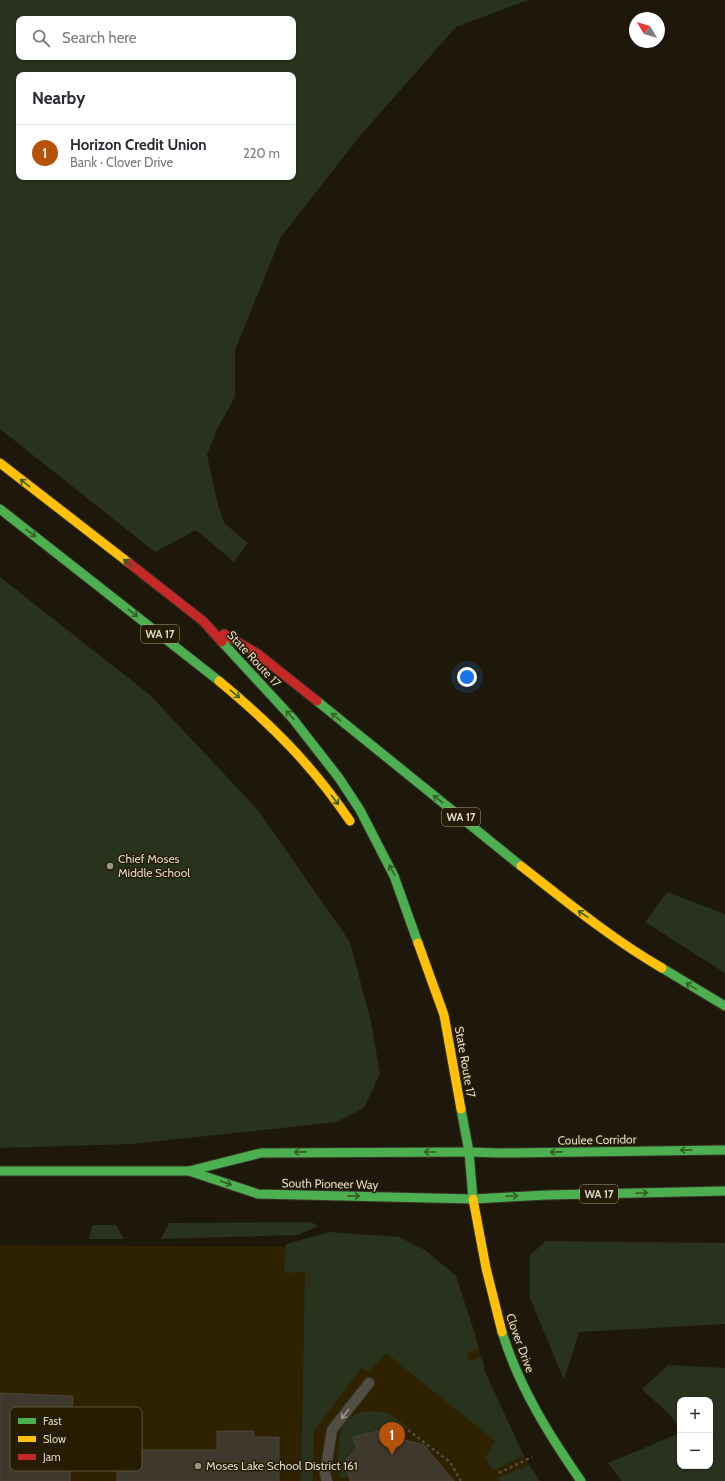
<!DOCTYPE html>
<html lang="en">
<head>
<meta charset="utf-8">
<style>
  body { margin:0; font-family:Cabin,sans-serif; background:#f2f2f3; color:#2b2b33 }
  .controls { position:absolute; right:12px; bottom:12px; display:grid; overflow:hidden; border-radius:8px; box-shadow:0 1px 3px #0004 }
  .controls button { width:36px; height:36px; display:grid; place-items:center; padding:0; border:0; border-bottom:1px solid #e1e1e2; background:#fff; color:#2b2b33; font:20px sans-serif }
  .compass { position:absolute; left:629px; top:12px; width:36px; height:36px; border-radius:50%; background:#fff; box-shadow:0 1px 3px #0004; rotate:308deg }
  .you { position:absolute; left:467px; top:677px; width:14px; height:14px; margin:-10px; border:3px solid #fff; border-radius:50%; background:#1a73e8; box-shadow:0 0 0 6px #1a73e833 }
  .badge { display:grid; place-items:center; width:26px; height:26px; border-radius:50%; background:#b45309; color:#fff; font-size:13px; font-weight:700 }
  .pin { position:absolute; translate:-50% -33px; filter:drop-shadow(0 1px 2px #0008) }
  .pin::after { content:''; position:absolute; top:21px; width:14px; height:12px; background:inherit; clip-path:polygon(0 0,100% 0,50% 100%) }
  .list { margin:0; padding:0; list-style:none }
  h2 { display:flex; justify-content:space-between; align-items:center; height:52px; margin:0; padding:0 16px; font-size:17px }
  h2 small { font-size:13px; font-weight:400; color:#7c7c81 }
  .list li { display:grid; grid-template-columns:26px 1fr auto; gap:12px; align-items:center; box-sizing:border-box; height:56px; padding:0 16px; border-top:1px solid #e1e1e2 }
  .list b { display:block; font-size:15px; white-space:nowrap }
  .list p { margin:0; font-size:13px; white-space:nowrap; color:#7c7c81 }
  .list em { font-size:13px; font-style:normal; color:#7c7c81 }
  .icon { flex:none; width:22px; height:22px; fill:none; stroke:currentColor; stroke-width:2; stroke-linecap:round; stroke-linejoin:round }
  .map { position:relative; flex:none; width:725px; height:1481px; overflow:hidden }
  .search { position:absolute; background:#fff; box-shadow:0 1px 3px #0004; left:16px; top:16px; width:280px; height:44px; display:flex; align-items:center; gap:10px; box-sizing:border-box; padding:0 14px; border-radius:8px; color:#7c7c81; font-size:15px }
  .panel { position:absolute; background:#fff; box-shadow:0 1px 3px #0004; left:16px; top:72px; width:280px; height:108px; border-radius:8px }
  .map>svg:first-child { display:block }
  .built { fill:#2e2201 }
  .green { fill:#28321d; fill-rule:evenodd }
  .building { fill:#3f392d; stroke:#4a4338 }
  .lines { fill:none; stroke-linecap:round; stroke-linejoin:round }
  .lane-casing { stroke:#38332a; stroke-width:12 }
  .fast-casing { stroke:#38332a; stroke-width:11 }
  .slow-casing { stroke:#38332a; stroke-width:11 }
  .jam-casing { stroke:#38332a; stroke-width:11 }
  .path { stroke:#4f4b42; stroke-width:2.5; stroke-dasharray:3 3; stroke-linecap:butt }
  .lane { stroke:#524e44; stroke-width:10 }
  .fast { stroke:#4caf50; stroke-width:9 }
  .slow { stroke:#ffc107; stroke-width:9 }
  .jam { stroke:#c62828; stroke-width:9 }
  .oneway { stroke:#375e25 }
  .oneway2 { stroke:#989386 }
  .poi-dot { fill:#9b9586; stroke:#261c02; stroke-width:1.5 }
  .labels { text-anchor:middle; stroke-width:3; stroke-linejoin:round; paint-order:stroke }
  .shield { fill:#261c02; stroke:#a7a08d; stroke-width:1 }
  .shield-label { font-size:11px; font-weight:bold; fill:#ded8c8 }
  .street-label { font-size:12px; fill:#ded8c8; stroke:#261c02 }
  .poi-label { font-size:12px; fill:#ded8c8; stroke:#261c02; text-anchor:start }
  .key { fill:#261c02; stroke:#5d543d; stroke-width:1 }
  .key-label { font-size:11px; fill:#ded8c8 }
</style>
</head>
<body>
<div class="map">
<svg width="725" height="1481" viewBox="0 0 725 1481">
  <rect width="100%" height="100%" fill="#1e180a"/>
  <!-- built -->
  <path class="built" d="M0 1245 303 1247 425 1250 456 1276 476 1335 485 1372 524 1456 540 1481H0Z"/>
  <!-- green -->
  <g class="green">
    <path d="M0 0H528L456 27 360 136 281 237 235 350V397L217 429 207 455 217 501 224 523 248 543 234 562 196 530 155 552 0 429ZM19 19H293V57H19ZM19 75H293V177H19Z"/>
    <path d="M0 577 150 695 258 810 350 942 371 1022 380 1074 364 1108 337 1122 132 1144 0 1148Z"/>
    <path d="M667 892 725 914V973L645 922Z"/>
    <path d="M311 1222 318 1226 298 1235 161 1239 169 1223Z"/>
    <path d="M92 1225H116L124 1239H89Z"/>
    <path d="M329 1232 399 1237 425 1250 456 1276 479 1348 467 1354 470 1361 482 1357 485 1372 524 1456 493 1470 485 1458 495 1441 386 1353 369 1372 362 1367 314 1431 313 1481H301L305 1272 284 1273 286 1244Z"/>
    <path d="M546 1241 725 1243V1324L579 1332 564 1380 530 1298V1255Z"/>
    <path d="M668 1365 725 1368V1481H622L608 1463 680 1433V1466H710V1400H680V1430L670 1415 642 1389Z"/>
    <path d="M370 1411 388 1413 406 1425 400 1439H380L378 1431 354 1437 357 1449 346 1460 349 1477 340 1478C339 1459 333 1430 352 1416 357 1413 365 1412 370 1411Z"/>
    <path d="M529 1465 540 1481H500L498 1478Z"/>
  </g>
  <!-- building -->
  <g class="building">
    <path d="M0 1393 73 1396 70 1481H0Z"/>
    <path d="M217 1431H254V1437H279V1481H117V1446H139V1450H217Z"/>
    <path d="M378 1431 380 1439H400L424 1445 454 1481H350L346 1460 357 1449 353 1437Z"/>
  </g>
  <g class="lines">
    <!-- lane casing -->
    <g class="lane-casing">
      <path id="lane" d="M327 1481 325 1473 332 1430 369 1383"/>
    </g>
    <!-- fast casing -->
    <g class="fast-casing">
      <g id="fast">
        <path d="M0 509 219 681"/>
        <path d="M222 642 293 719 339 778 360 810 394 876 418 943"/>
        <path d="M317 701 521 866"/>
        <path d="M662 968 725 1006"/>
        <path d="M461 1109 469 1152 473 1199 547 1195 725 1191"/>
        <path d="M469 1152 499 1153 725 1150"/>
        <path d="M0 1171H189L261 1153 469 1152"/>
        <path d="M189 1171 258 1194 473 1199"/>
        <path d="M502 1332C519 1387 549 1435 581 1481"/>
      </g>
    </g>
    <!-- slow casing -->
    <g class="slow-casing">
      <g id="slow">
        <path d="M0 463 129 563"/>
        <path d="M219 681C271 724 312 765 350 821"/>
        <path d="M521 866C567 902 612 939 662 968"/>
        <path d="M418 943 444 1015 461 1109"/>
        <path d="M473 1199 486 1268 502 1332"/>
      </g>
    </g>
    <!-- jam casing -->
    <g class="jam-casing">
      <g id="jam">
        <path d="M129 563 203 621 222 642"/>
        <path d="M224 634 258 654 317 701"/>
      </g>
    </g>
    <!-- path -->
    <g class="path">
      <path d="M408 1430 450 1462 461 1481"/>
      <path d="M499 1473 532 1457"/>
    </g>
    <!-- lane -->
    <use href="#lane" class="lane"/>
    <!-- fast -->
    <use href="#fast" class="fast"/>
    <!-- slow -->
    <use href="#slow" class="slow"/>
    <!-- jam -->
    <use href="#jam" class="jam"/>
  </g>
  <!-- one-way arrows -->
  <defs><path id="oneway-shaft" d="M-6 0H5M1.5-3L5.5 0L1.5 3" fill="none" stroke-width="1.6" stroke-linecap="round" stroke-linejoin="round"/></defs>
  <g class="oneway">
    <use href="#oneway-shaft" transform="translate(25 483) rotate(-142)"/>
    <use href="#oneway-shaft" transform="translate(31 533) rotate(38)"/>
    <use href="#oneway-shaft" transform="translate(128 563) rotate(-142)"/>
    <use href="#oneway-shaft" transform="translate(133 613) rotate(38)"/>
    <use href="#oneway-shaft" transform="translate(235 694) rotate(39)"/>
    <use href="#oneway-shaft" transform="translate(290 715) rotate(-132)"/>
    <use href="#oneway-shaft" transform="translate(336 717) rotate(-141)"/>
    <use href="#oneway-shaft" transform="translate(438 799) rotate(-142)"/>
    <use href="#oneway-shaft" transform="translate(335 800) rotate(52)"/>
    <use href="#oneway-shaft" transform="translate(392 870) rotate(-117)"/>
    <use href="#oneway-shaft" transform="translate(583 914) rotate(-145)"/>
    <use href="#oneway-shaft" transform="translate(691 986) rotate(-149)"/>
    <use href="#oneway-shaft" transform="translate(686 1150) rotate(179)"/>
    <use href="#oneway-shaft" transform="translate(300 1152) rotate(179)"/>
    <use href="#oneway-shaft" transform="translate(430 1152) rotate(-180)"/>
    <use href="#oneway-shaft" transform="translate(556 1152) rotate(179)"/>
    <use href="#oneway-shaft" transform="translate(226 1183) rotate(19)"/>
    <use href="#oneway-shaft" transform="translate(642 1193) rotate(-1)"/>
    <use href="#oneway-shaft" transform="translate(354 1196) rotate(1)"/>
    <use href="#oneway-shaft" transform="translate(512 1196) rotate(-3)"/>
  </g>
  <use class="oneway2" href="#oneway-shaft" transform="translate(345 1414) rotate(128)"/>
  <!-- markers -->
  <g class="poi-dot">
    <circle cx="110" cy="866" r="4"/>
    <circle cx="198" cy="1466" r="4"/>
  </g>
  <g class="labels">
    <!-- shield labels -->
    <g class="shield">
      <rect x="141" y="625" width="38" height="18" rx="3"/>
      <rect x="442" y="808" width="38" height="18" rx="3"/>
      <rect x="580" y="1185" width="38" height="18" rx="3"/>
    </g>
    <g class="shield-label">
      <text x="160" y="638">WA 17</text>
      <text x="461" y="821">WA 17</text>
      <text x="599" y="1198">WA 17</text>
    </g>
    <!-- street labels -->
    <g class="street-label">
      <text transform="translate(254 659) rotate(47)" y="4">State Route 17</text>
      <text transform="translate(465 1062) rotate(80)" y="4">State Route 17</text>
      <text transform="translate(597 1140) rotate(-1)" y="4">Coulee Corridor</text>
      <text transform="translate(330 1184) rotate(1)" y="4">South Pioneer Way</text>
      <text transform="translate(520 1343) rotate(70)" y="4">Clover Drive</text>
    </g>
    <!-- poi labels -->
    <g class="poi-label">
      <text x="118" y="863">Chief Moses<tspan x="118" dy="14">Middle School</tspan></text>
      <text x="206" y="1470">Moses Lake School District 161</text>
    </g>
  </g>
  <!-- legend -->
  <rect x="10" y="1407" width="132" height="64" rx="6" class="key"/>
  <rect x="18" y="1418" width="18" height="6" fill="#4caf50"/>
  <rect x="18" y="1436" width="18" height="6" fill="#ffc107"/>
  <rect x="18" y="1454" width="18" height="6" fill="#c62828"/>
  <g class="key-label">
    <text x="43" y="1425">Fast</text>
    <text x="43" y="1443">Slow</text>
    <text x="43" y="1461">Jam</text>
  </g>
</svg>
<div class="controls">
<button>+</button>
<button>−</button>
</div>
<svg class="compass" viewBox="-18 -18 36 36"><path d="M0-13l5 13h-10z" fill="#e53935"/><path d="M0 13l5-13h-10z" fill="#7c7c81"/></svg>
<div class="you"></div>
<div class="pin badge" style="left:392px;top:1455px">1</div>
<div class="search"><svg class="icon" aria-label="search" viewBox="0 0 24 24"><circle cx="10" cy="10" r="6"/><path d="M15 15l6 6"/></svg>Search here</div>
<section class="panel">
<h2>Nearby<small></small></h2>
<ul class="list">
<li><span class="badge">1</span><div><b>Horizon Credit Union</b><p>Bank · Clover Drive</p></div><em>220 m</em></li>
</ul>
</section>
</div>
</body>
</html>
